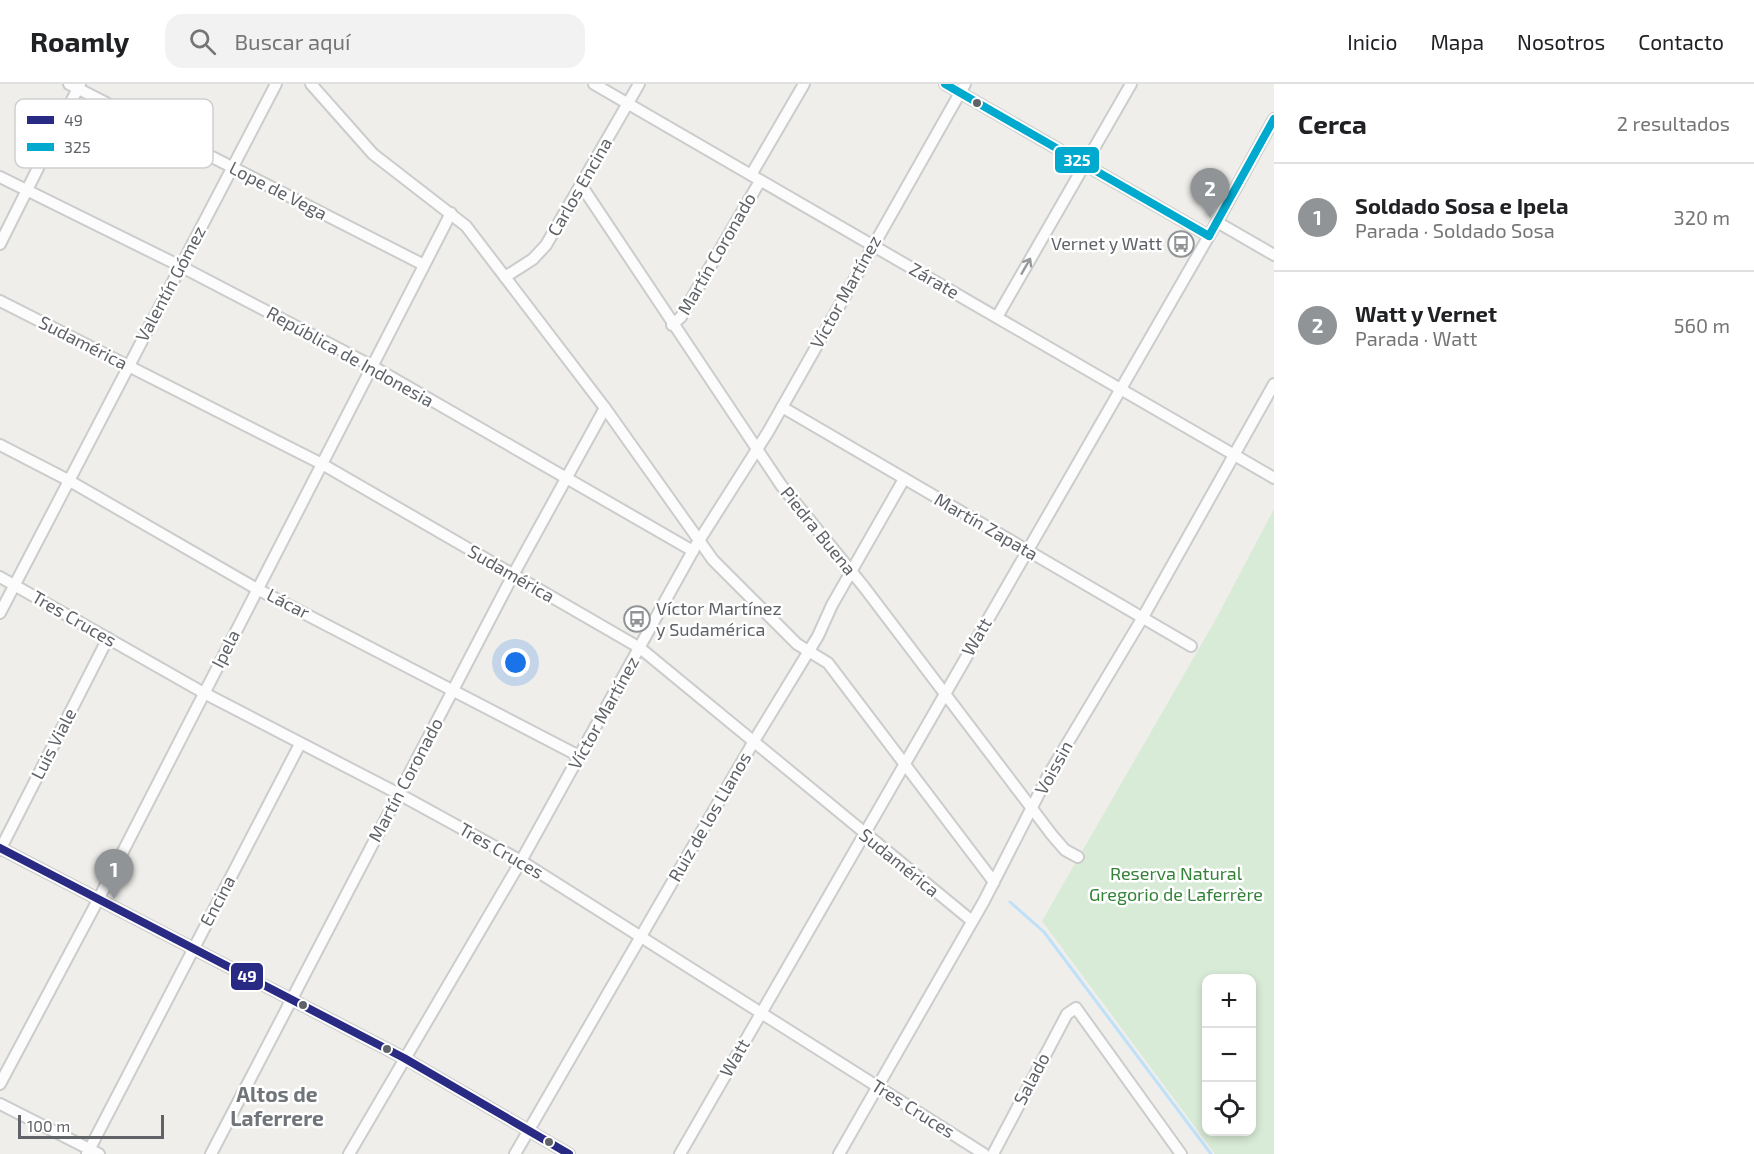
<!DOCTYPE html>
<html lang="es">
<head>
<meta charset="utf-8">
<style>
  body { margin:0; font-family:"Exo 2",sans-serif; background:#f2f2f2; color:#202124 }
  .controls { position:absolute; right:18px; bottom:18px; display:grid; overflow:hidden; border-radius:12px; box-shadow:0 3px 9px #0003 }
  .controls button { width:54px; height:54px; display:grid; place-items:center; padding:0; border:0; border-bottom:2px solid #e0e0e0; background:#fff; color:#202124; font:30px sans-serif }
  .scale { position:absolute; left:18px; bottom:15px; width:146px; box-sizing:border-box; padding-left:6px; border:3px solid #5f6368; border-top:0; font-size:16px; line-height:21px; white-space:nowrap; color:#5f6368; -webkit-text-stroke:4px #fff; paint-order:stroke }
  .you { position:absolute; left:516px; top:579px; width:21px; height:21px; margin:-15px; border:4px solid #fff; border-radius:50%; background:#1a73e8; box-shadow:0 0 0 9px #1a73e833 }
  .badge { display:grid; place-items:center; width:39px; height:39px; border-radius:50%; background:#919496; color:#fff; font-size:20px; font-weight:700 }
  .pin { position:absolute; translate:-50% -50px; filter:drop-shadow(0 2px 3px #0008) }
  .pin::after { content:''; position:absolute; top:32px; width:21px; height:18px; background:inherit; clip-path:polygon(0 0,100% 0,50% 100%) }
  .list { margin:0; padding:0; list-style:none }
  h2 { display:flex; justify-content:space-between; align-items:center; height:78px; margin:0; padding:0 24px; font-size:26px }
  h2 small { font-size:20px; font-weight:400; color:#757577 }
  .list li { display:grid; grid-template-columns:39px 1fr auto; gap:18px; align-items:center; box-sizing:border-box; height:108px; padding:0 24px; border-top:2px solid #e0e0e0 }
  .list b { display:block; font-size:22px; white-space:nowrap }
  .list p { margin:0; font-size:20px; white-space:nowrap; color:#757577 }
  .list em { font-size:20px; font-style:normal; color:#757577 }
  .icon { flex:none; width:33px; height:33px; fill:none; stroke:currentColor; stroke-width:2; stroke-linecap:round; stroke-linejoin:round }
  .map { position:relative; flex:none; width:1274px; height:1070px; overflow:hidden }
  header { display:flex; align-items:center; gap:36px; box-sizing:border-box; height:84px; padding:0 30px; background:#fff; border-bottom:2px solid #e0e0e0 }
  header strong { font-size:28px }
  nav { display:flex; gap:33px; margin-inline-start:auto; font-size:21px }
  .search { width:420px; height:54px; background:#f2f2f2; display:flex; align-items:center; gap:15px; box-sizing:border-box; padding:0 21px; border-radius:18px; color:#757577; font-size:22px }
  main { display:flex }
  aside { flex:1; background:#fff }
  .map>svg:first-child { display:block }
  .green { fill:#d8ebd6; fill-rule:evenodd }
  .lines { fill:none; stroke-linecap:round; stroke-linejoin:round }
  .stream { stroke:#bfe0f9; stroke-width:3 }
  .minor-casing { stroke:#cbcccc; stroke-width:14 }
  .minor { stroke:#fdfcfc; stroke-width:10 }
  .bus-1-casing { stroke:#fff; stroke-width:12 }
  .bus-2-casing { stroke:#fff; stroke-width:12 }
  .bus-1 { stroke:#292a83; stroke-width:8 }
  .bus-2 { stroke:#00a9ce; stroke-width:8 }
  .oneway { stroke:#96999c }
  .bus-dot { fill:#5f6368; stroke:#fff; stroke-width:2 }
  .labels { text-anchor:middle; stroke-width:5; stroke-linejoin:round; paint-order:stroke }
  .street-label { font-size:18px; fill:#5f6368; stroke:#fff }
  .poi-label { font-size:18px; fill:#5f6368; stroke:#fff; text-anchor:end }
  .park-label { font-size:18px; fill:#348238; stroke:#fff }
  .quarter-label { font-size:21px; font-weight:bold; fill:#70757a; stroke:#fff }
  .key { fill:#fff; stroke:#cfd0d2; stroke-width:1.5 }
  .key-label { font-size:16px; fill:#5f6368 }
  .line-badge { stroke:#fff; stroke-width:2 }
  .badge-label { font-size:16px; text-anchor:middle; font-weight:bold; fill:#fff }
</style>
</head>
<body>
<header>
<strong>Roamly</strong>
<div class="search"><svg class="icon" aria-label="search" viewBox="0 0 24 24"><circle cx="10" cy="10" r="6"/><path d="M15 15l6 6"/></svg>Buscar aquí</div>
<nav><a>Inicio</a><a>Mapa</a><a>Nosotros</a><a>Contacto</a></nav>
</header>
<main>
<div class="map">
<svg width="1274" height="1070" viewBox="0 0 1274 1070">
  <rect width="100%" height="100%" fill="#efeeea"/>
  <!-- green -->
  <path class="green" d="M1274 425V1070H1215L1042 837 1216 535ZM1206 894H1252V1048H1206Z"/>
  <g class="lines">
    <!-- stream -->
    <path class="stream" d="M1010 818 1044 848 1211 1070"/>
    <!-- minor casing -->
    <g class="minor-casing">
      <g id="minor">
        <path d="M69 0 424 181"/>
        <path d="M311 0 373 70 466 142 605 324 713 476 797 560 828 579 994 798"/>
        <path d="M594 0 1274 394"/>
        <path d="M945 0 1209 152"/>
        <path d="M751 91 804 0"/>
        <path d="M0 93 180 182 372 282 693 467"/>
        <path d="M581 101 781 401 864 503 1052 751 1065 766 1078 773"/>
        <path d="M1217 138 1274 171"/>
        <path d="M0 160 80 0"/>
        <path d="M505 193 533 175 546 161 639 0"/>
        <path d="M0 217 322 380 640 564 972 837"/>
        <path d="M997 233 1131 0"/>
        <path d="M672 241 681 233 760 97"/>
        <path d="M782 323 1191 562"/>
        <path d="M0 361 68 396 257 505 579 672"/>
        <path d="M0 493 204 609 399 710 521 777 984 1070"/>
        <path d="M0 529 276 0"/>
        <path d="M0 764 404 974 569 1070"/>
        <path d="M0 766 108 554"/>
        <path d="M0 1000 98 816 451 129"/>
        <path d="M0 1020 99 1070"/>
        <path d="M87 1070 300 660"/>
        <path d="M211 1070 513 491 605 324"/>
        <path d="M349 1070 521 777 695 463 768 348 965 0"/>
        <path d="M515 1070 754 657 818 552 832 521 904 395"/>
        <path d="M680 1070 1217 138 1274 35"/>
        <path d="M839 1070 984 817 1049 690 1143 533 1274 300"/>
        <path d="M993 1070 1067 930 1076 924 1181 1070"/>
      </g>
    </g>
    <!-- minor -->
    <use href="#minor" class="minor"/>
    <!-- bus-1 casing -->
    <g class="bus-1-casing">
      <path id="bus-1" d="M0 764 404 974 569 1070"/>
    </g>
    <!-- bus-2 casing -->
    <g class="bus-2-casing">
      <g id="bus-2">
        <path d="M945 0 1209 152"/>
        <path d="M1209 152 1274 35"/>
      </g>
    </g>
    <!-- bus-1 -->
    <use href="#bus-1" class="bus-1"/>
    <!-- bus-2 -->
    <use href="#bus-2" class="bus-2"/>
  </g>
  <!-- one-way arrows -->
  <defs><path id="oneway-shaft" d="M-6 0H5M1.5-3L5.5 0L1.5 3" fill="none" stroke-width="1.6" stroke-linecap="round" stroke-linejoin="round" transform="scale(1.5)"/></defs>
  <use class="oneway" href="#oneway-shaft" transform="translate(1026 182) rotate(-60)"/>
  <!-- icons -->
  <defs>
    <g id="bus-ring" transform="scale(1.35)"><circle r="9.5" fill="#fff" stroke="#919496" stroke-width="1.5"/><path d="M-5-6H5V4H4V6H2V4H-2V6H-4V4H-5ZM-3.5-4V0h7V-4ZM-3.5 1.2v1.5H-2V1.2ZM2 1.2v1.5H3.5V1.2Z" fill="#919496"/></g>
  </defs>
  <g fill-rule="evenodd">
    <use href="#bus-ring" x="1181" y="160"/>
    <use href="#bus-ring" x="637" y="535"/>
  </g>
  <!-- markers -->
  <g class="bus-dot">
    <circle cx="977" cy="19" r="5"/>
    <circle cx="303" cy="921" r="5"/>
    <circle cx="387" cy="965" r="5"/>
    <circle cx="549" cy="1058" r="5"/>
  </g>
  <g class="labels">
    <!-- street labels -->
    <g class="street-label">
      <text transform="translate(580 103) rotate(-60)" y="6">Carlos Encina</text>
      <text transform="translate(278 107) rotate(27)" y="6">Lope de Vega</text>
      <text transform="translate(717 170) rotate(-60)" y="6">Martín Coronado</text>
      <text transform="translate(934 197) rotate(30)" y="6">Zárate</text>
      <text transform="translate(171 200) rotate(-62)" y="6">Valentín Gómez</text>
      <text transform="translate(846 208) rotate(-61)" y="6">Víctor Martínez</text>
      <text transform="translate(83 259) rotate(27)" y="6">Sudamérica</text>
      <text transform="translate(350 273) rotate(29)" y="6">República de Indonesia</text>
      <text transform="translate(986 443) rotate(30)" y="6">Martín Zapata</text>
      <text transform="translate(818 447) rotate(51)" y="6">Piedra Buena</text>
      <text transform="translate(511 490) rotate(30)" y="6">Sudamérica</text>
      <text transform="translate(288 520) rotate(27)" y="6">Lácar</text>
      <text transform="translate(74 535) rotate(30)" y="6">Tres Cruces</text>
      <text transform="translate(977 553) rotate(-60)" y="6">Watt</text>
      <text transform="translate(226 565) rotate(-63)" y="6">Ipela</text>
      <text transform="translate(604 629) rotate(-61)" y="6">Víctor Martínez</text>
      <text transform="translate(54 660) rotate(-63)" y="6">Luis Viale</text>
      <text transform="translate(1054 684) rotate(-61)" y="6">Voissin</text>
      <text transform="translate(406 696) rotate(-62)" y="6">Martín Coronado</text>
      <text transform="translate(710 733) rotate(-60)" y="6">Ruiz de los Llanos</text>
      <text transform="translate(501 767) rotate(30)" y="6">Tres Cruces</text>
      <text transform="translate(899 779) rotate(39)" y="6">Sudamérica</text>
      <text transform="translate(218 817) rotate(-62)" y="6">Encina</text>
      <text transform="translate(735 974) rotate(-60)" y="6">Watt</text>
      <text transform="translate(1032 995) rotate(-62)" y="6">Salado</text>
      <text transform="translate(913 1025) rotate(32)" y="6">Tres Cruces</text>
    </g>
    <!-- poi labels -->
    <g class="poi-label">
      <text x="1162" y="166">Vernet y Watt</text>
      <text x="656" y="531" text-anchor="start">Víctor Martínez<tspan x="656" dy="21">y Sudamérica</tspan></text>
    </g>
    <!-- park labels -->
    <g class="park-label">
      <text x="1176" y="796">Reserva Natural<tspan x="1176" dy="21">Gregorio de Laferrère</tspan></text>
    </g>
    <!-- quarter labels -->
    <g class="quarter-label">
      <text x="277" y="1018">Altos de<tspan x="277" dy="24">Laferrere</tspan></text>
    </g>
  </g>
  <!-- legend -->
  <rect x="15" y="15" width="198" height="69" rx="9" class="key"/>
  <rect x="27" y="32" width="27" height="8" fill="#292a83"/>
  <rect x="27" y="59" width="27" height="8" fill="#00a9ce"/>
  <g class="key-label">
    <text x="64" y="42">49</text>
    <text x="64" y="69">325</text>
  </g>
  <g class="line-badge">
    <rect x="1054" y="62" width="46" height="28" rx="6" fill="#00a9ce"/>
    <rect x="230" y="878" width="34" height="29" rx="6" fill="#292a83"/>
  </g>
  <g class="badge-label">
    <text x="1077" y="82">325</text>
    <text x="247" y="898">49</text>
  </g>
</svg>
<div class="controls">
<button>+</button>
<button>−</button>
<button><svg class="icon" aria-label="locate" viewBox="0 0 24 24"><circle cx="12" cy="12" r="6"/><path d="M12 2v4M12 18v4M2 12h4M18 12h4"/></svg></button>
</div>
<div class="scale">100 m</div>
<div class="you"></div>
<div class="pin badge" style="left:114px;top:815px">1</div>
<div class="pin badge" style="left:1210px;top:134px">2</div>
</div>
<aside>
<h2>Cerca<small>2 resultados</small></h2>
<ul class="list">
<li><span class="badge">1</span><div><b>Soldado Sosa e Ipela</b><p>Parada · Soldado Sosa</p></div><em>320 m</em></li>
<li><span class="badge">2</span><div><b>Watt y Vernet</b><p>Parada · Watt</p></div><em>560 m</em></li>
</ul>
</aside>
</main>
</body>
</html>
